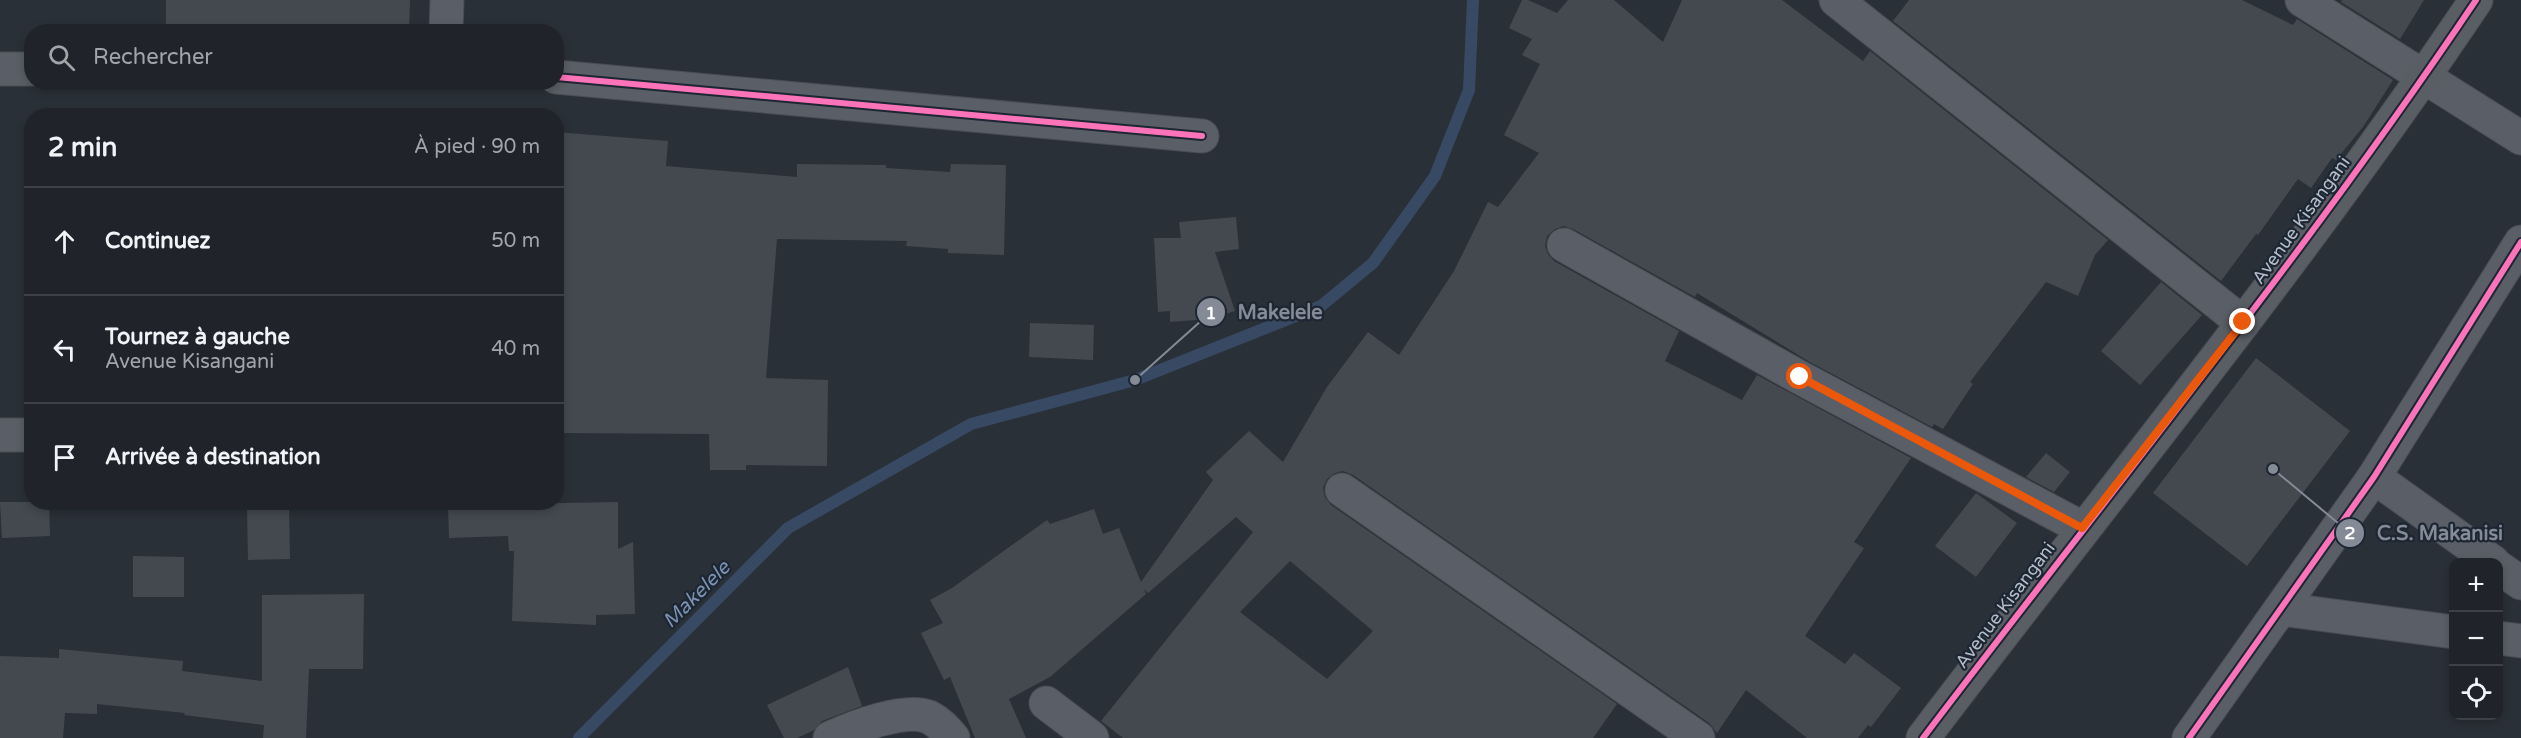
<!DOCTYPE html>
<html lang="fr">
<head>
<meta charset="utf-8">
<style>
  body { margin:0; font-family:"Varela Round",sans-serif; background:#282c32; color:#f1f3f6 }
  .controls { position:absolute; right:18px; bottom:18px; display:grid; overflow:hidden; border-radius:12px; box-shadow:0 3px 9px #0003 }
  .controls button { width:54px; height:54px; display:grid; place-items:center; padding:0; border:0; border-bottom:2px solid #3d4147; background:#20242a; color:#f1f3f6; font:30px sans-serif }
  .stop { position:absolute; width:18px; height:18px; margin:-14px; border:4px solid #ea580c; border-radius:50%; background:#fff }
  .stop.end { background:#ea580c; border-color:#fff; box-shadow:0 2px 6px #0008 }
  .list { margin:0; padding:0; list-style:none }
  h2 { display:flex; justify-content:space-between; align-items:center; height:78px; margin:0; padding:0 24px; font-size:26px }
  h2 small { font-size:20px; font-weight:400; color:#a2a4a8 }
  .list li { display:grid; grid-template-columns:39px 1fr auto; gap:18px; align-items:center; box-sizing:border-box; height:108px; padding:0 24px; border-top:2px solid #3d4147 }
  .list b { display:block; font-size:22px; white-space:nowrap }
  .list p { margin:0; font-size:20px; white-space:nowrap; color:#a2a4a8 }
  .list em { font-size:20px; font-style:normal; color:#a2a4a8 }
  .icon { flex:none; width:33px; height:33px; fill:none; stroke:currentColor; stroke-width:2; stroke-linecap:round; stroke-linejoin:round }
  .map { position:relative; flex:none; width:2521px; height:738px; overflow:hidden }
  .search { position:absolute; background:#20242a; box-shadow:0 3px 9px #0003; left:24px; top:24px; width:540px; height:66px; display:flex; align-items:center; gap:15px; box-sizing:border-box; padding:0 21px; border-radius:24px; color:#a2a4a8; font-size:22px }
  .panel { position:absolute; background:#20242a; box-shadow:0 3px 9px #0003; left:24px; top:108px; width:540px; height:402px; border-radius:24px }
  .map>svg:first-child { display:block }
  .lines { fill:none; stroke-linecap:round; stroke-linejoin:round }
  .stream { stroke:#384963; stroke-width:12 }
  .building { fill:#444950; fill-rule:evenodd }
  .street-casing { stroke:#484c53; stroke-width:35 }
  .secondary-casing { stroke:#484c53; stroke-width:35 }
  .street { stroke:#5a5e66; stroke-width:33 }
  .secondary { stroke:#595d64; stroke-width:33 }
  .cycleway-casing { stroke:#1d2633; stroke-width:10 }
  .cycleway { stroke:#fb73b8; stroke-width:6 }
  .route { stroke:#ea580c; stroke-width:8 }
  .labels { text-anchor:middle; stroke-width:4.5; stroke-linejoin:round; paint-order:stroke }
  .street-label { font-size:18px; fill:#b4bcc9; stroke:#1d2633 }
  .water-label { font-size:20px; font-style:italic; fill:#7c92b1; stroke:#1d2633 }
  .leader { fill:none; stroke:#848b96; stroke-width:2 }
  .callout-dot { fill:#848b96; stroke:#1d2633; stroke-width:2 }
  .mark-label { font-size:18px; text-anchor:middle; font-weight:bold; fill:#fff }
  .callout-label { font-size:20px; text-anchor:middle; font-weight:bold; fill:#848b96; stroke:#1d2633; stroke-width:4.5; stroke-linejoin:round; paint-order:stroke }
</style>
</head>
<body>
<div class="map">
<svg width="2521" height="738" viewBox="0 0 2521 738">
  <rect width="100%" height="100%" fill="#2a3038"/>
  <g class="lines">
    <!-- stream -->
    <path class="stream" d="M579 738 788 528 971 424 1135 380 1321 306 1373 263 1435 176 1469 90 1473 0"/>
  </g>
  <!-- building -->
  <g class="building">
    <path d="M166 0H410L409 32H166Z"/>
    <path d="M1522 0H1528L1557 13 1568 0H1614L1663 42 1682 0H1782L1863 61 1870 51 2108 240 2095 255 2078 296 2046 282 1970 382 1973 384 1943 429 1934 424 1932 427 1808 361 1697 293 1695 297 1573 229 1564 226 1555 229 1547 236 1545 246 1548 254 1554 261 1679 331 1665 361 1742 400 1757 375 1911 458 1854 542 1864 548 1805 636 1845 664 1854 653 1901 688 1871 727 1868 725 1858 738H1807L1746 690 1717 733 1709 723 1353 475 1343 471 1335 473 1327 479 1323 488 1325 497 1331 505 1617 704 1593 738H1123L1101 721 1253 532 1236 517 1148 593 1144 589 1146 594 1050 677 1009 699 1026 738H975L950 677 944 680 921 633 943 623 930 600 952 588 1047 520 1050 524 1094 509 1103 534 1119 528 1141 582 1213 480 1206 472 1249 431 1283 462 1327 387 1368 332 1399 355 1454 271 1488 202 1498 207 1539 153 1504 135 1540 64 1522 55 1532 39 1509 28ZM1290 561 1373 631 1327 679 1240 612Z"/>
    <path d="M1909 0H2242L2293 25 2297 19 2393 80 2363 127 2336 160 2332 158 2311 188 2298 179 2258 235 2256 234 2221 281 1893 21Z"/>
    <path d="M2342 0H2424L2400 39 2341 2Z"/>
    <path d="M556 132 668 141 666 166 797 177V164L886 165V168L950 172 951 164 1006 165 1004 255 948 253V249L906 246 907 241 777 239 766 378 828 380 827 466 746 465V470H710L709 434 556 433Z"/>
    <path d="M1236 217 1239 249 1215 252 1235 311 1209 319 1170 322V311L1158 312 1154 238H1181L1179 222Z"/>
    <path d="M2161 282 2202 315 2140 385 2101 351Z"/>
    <path d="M1030 323 1094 325 1093 360 1029 357Z"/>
    <path d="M2256 358 2350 431 2247 566 2153 493Z"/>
    <path d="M2046 453 2070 472 2054 492 2026 477Z"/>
    <path d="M1976 493 2017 523 1976 577 1935 546Z"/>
    <path d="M0 502H49L50 536 2 538Z"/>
    <path d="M618 502V549L633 542 635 614 596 615V625L512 621 514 551H509L508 536 449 538 448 505Z"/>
    <path d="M289 504 290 559 248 560 247 505Z"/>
    <path d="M133 556 184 557V597H133Z"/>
    <path d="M364 594 363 669H309L306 738H263L264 725 184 715 185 713 97 704V714L65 713 63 738H0V656L59 658V649L183 661 182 671 262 681V595Z"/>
    <path d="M848 667 862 706 822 721 814 730 797 738H784L767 705Z"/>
  </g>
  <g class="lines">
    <!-- street casing -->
    <g class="street-casing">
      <g id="street">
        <path d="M1836 0 2243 323"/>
        <path d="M2302 0 2521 138"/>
        <path d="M446 32 447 0"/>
        <path d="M0 69H32"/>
        <path d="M556 77 1202 136"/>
        <path d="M1564 245 1799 377 2082 528"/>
        <path d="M0 435H32"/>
        <path d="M2374 477 2493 562"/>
        <path d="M1342 490 1698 738"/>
        <path d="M2498 567 2521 583"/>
        <path d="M2281 609 2454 632"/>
        <path d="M2498 638 2521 641"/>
        <path d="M1046 703 1092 738"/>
        <path d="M830 738C852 728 905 707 929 717 939 722 946 730 953 738"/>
        <path d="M2189 738 2374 477 2521 242"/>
      </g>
    </g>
    <!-- secondary casing -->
    <g class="secondary-casing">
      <path id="secondary" d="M1923 738C2109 493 2305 255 2476 0"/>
    </g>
    <!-- street -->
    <use href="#street" class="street"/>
    <!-- secondary -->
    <use href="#secondary" class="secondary"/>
    <!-- cycleway casing -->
    <g class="cycleway-casing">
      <g id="cycleway">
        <path d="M556 77 1202 136"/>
        <path d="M1923 738C2109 493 2305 255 2476 0"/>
        <path d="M2189 738 2374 477 2521 242"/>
      </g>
    </g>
    <!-- cycleway -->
    <use href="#cycleway" class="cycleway"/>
  </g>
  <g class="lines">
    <!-- route -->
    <path class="route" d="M1800 377 2082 528 2243 322"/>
  </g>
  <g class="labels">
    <!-- street labels -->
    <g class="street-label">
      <text transform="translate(2301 220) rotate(-54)" y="6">Avenue Kisangani</text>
      <text transform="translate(2005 605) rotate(-53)" y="6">Avenue Kisangani</text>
    </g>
    <!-- water labels -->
    <g class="water-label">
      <text transform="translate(696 594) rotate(-45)" y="7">Makelele</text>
    </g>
  </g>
  <!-- callouts -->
  <path class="leader" d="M1135 380L1211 312M2273 469L2350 533"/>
  <g class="callout-dot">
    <circle cx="1135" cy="380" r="6"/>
    <circle cx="2273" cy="469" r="6"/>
    <circle cx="1211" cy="312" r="15"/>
    <circle cx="2350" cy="533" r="15"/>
  </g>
  <g class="mark-label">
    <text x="1211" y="319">1</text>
    <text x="2350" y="539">2</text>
  </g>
  <g class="callout-label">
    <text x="1280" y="319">Makelele</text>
    <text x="2440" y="540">C.S. Makanisi</text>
  </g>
</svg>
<div class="controls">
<button>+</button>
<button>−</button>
<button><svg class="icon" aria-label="locate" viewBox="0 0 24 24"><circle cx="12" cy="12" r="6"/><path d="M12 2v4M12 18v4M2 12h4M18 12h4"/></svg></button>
</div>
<div class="stop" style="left:1800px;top:377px"></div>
<div class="stop end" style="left:2243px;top:322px"></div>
<div class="search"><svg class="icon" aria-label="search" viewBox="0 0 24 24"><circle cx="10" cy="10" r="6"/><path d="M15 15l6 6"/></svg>Rechercher</div>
<section class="panel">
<h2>2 min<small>À pied · 90 m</small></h2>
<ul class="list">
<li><svg class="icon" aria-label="ahead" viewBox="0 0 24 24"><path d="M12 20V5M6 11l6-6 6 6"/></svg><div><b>Continuez</b></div><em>50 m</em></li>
<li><svg class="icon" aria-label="left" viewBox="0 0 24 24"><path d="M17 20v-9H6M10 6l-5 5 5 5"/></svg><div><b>Tournez à gauche</b><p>Avenue Kisangani</p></div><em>40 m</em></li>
<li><svg class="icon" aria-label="arrive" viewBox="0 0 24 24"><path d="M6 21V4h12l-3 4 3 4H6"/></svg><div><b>Arrivée à destination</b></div></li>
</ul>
</section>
</div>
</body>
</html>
